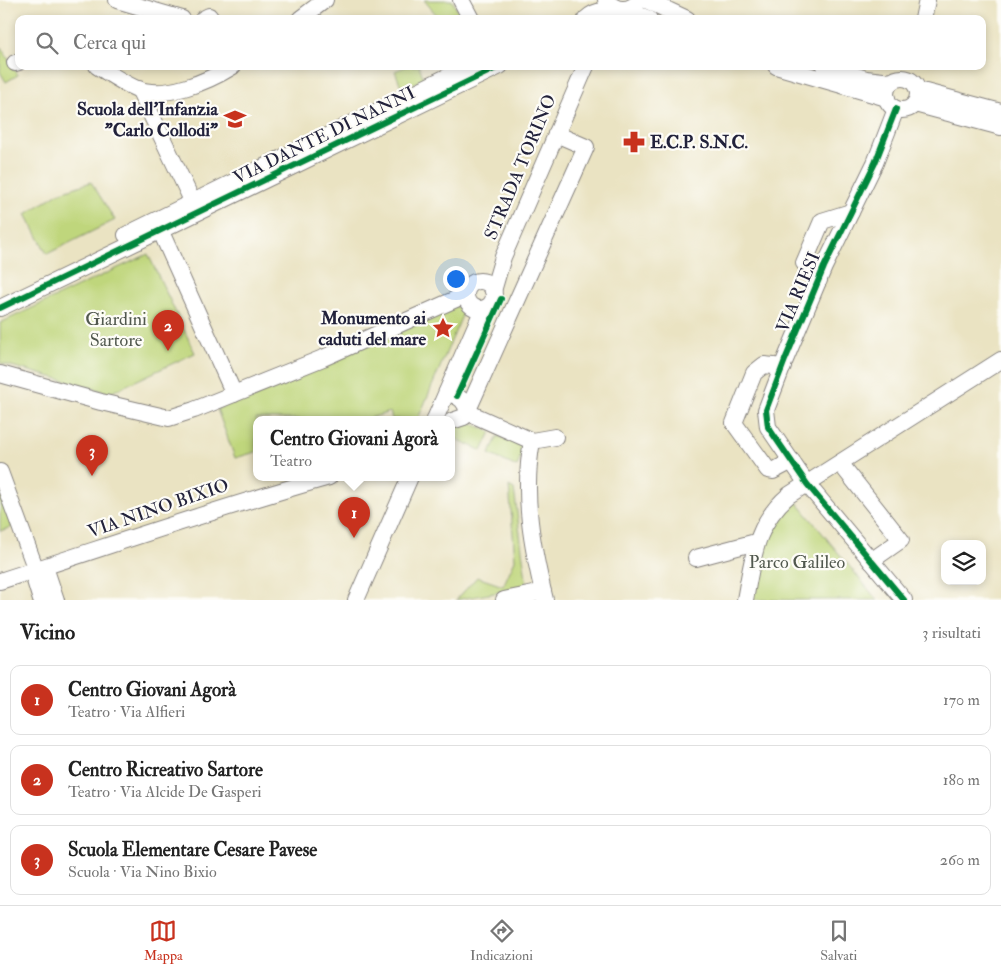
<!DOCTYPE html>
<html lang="it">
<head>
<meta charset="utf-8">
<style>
  body { margin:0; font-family:"IM FELL Double Pica",serif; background:#f2f2f2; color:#222 }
  .controls { position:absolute; right:15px; bottom:15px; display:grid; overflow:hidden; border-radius:10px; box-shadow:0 2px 8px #0003 }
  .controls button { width:45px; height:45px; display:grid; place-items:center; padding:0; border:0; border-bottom:1px solid #e0e0e0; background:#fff; color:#222; font:25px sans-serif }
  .you { position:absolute; left:455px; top:278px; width:18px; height:18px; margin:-12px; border:4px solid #fff; border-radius:50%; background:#1a73e8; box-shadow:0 0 0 8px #1a73e833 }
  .badge { display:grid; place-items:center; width:32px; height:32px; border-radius:50%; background:#c8321e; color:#fff; font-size:16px; font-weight:700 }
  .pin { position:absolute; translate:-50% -41px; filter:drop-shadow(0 1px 2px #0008) }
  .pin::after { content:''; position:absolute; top:26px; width:18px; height:15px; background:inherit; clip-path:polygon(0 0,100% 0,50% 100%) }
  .popup { position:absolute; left:253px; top:416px; width:202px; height:65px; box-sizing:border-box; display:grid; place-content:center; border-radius:10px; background:#fff; filter:drop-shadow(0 1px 4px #0005); font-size:16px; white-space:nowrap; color:#767676 }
  .popup b { font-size:19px; color:#222 }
  .popup::after { content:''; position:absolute; left:50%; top:100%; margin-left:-10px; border:10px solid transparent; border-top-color:#fff }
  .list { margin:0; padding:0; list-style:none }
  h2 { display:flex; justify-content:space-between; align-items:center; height:65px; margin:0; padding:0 20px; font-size:21px }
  h2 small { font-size:16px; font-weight:400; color:#767676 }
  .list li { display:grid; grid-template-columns:32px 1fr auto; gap:15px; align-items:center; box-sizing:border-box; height:70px; margin:0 10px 10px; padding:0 10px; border:1px solid #e0e0e0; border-radius:10px }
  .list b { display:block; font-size:19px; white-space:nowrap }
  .list p { margin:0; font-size:16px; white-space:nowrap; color:#767676 }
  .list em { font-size:16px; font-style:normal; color:#767676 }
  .icon { flex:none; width:28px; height:28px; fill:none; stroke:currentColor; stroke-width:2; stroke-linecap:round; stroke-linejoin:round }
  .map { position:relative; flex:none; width:1001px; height:600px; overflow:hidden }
  .search { position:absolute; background:#fff; box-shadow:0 2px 8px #0003; left:15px; right:15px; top:15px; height:55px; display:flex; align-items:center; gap:12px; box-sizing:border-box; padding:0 18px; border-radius:10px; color:#767676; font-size:19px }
  .sheet { height:305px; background:#fff }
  nav { display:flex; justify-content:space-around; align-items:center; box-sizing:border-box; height:70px; border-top:1px solid #e0e0e0; background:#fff; font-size:14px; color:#767676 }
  nav a { display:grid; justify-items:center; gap:2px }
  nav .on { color:#c8321e }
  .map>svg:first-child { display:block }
  .green { fill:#bfd67b; stroke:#707c5b }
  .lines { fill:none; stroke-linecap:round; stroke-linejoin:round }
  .minor-casing { stroke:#86827e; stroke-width:18 }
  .minor { stroke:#fff; stroke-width:16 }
  .cycleway-casing { stroke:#fdfcf7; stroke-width:9 }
  .cycleway { stroke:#00873e; stroke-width:6 }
  .labels { text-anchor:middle; stroke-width:4.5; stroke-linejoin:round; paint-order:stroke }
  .poi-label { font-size:18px; font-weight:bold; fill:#22223b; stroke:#fdfcf7; text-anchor:end }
  .street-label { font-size:18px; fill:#22223b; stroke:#fdfcf7 }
  .park-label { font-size:18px; fill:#51584e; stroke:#fdfcf7 }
</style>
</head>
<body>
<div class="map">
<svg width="1001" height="600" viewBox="0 0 1001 600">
  <rect width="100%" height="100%" fill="#fdfcf7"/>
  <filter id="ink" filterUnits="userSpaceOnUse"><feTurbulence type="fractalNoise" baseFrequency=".02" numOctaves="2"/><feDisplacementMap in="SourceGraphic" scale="10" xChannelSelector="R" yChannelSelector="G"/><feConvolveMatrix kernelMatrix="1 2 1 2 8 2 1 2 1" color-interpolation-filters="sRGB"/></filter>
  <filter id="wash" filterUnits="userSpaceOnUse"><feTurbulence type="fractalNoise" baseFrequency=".0096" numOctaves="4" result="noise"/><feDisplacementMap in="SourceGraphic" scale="20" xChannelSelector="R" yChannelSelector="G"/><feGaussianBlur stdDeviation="1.12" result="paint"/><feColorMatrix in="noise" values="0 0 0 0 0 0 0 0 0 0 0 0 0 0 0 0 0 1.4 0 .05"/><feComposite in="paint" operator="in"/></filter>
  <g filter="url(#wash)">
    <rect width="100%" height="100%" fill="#eae3c2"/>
    <!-- green -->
    <g class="green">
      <path d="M424 0H452L462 19H440Z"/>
      <path d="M1 47 18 75 6 82 0 72Z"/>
      <path d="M407 66H419L424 79 402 89 395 71Z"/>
      <path d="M91 182 115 220 47 254 26 214 58 193Z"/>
      <path d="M148 254 195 353 110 393 0 363V323Z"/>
      <path d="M453 306 461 307 464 311 418 419H392L390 412 367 419H256V452L235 458 217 409Z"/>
      <path d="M466 421 491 432 482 451 452 437 457 427Z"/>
      <path d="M498 436 524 447 517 467 489 454Z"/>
      <path d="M509 486 514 489 527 587 456 600 477 577 503 586 515 560Z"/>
      <path d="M0 492 12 527 0 531Z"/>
      <path d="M796 501 877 600H753C759 562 763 526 796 501Z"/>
    </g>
  </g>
  <g filter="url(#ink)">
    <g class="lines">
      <!-- minor casing -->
      <g class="minor-casing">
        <g id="minor">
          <path d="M117 0 182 19"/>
          <path d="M461 0 471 19"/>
          <path d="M606 0C616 12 630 12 640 0"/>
          <path d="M646 0 687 19"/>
          <path d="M624 9 649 19"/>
          <path d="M203 19 209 16 211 19"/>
          <path d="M300 19 325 0"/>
          <path d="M586 19C596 9 609 8 619 19"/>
          <path d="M923 19 927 0"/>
          <path d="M15 63 19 62"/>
          <path d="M97 66C110 74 123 83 137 89 165 100 209 81 233 66"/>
          <path d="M776 66 887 98"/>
          <path d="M824 66 866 79 891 82"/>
          <circle cx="902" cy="94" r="16"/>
          <path d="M139 89 197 211"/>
          <path d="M918 90 1001 112"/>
          <path d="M915 104 1001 127"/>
          <path d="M896 109 875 163 824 267 785 360 766 410 768 427 807 484 904 600"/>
          <path d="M157 223 234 394"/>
          <path d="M126 235 469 66"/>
          <path d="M819 280 804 263 822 221 851 212"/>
          <circle cx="480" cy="295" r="14"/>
          <path d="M493 291 503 257 586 66"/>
          <path d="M0 308 500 66"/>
          <path d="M783 367 764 365 754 373 734 423 768 470 773 471 792 461"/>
          <path d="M0 374 101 402 169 418 194 410 323 358 465 295"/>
          <path d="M447 392C458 397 466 399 467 412L464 417 452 421"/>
          <path d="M435 419 483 309"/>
          <path d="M555 437 532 441 467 412 586 147 556 134"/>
          <path d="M532 441C522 495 532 547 545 600"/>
          <path d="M840 463 901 540 871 561"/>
          <path d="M0 472 36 570"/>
          <path d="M696 558 756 542"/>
          <path d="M45 567 56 600"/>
          <path d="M32 571 41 600"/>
          <path d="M0 581C109 546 218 508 329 477"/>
          <path d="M356 600 410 477"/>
          <path d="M504 600 543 592"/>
          <path d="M745 600C753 558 755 524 789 495L1001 360"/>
        </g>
      </g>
      <!-- minor -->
      <use href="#minor" class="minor"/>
      <!-- cycleway casing -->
      <g class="cycleway-casing">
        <g id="cycleway">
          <path d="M896 109 875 163 824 267 785 360 766 410 768 427 807 484 904 600"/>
          <path d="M0 308 500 66"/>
          <path d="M457 396 501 299"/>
        </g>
      </g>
      <!-- cycleway -->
      <use href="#cycleway" class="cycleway"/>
    </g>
  </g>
  <!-- icons -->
  <defs>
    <g id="school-bare" transform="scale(1.725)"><path d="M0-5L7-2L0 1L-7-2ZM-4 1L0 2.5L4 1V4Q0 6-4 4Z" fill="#c8321e" stroke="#fdfcf7" stroke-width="2.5" paint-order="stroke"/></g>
    <g id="pharmacy-bare" transform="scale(1.725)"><path d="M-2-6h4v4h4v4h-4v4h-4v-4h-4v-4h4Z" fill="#c8321e" stroke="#fdfcf7" stroke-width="2.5" paint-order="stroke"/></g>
    <g id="sight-bare" transform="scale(1.725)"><path d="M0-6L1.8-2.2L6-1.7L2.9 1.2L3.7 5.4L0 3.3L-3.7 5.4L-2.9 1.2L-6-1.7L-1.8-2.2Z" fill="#c8321e" stroke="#fdfcf7" stroke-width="2.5" paint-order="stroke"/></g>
  </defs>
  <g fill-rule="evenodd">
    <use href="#school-bare" x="235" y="119"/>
    <use href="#pharmacy-bare" x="634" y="142"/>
    <use href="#sight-bare" x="443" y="328"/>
  </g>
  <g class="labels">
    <!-- poi labels -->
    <g class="poi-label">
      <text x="218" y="115">Scuola dell'Infanzia<tspan x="218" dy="21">"Carlo Collodi"</tspan></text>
      <text x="650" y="148" text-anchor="start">E.C.P. S.N.C.</text>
      <text x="426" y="324">Monumento ai<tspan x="426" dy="21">caduti del mare</tspan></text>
    </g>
    <!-- street labels -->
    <g class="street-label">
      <text transform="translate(324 135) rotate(-26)" y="6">VIA DANTE DI NANNI</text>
      <text transform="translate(520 167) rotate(-67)" y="6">STRADA TORINO</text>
      <text transform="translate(798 292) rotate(-67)" y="6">VIA RIESI</text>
      <text transform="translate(158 508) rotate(-19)" y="6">VIA NINO BIXIO</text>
    </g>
    <!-- park labels -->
    <g class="park-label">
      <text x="116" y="325">Giardini<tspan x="116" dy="21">Sartore</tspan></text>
      <text x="797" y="568">Parco Galileo</text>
    </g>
  </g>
</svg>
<div class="controls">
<button><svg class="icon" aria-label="layers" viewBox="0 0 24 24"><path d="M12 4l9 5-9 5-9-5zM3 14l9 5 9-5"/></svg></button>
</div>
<div class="you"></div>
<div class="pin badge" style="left:354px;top:538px">1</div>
<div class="popup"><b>Centro Giovani Agorà</b>Teatro</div>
<div class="pin badge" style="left:168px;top:351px">2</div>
<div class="pin badge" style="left:92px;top:476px">3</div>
<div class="search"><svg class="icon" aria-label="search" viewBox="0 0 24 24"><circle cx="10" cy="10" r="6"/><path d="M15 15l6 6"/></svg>Cerca qui</div>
</div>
<section class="sheet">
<h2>Vicino<small>3 risultati</small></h2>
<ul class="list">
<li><span class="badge">1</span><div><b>Centro Giovani Agorà</b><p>Teatro · Via Alfieri</p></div><em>170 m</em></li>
<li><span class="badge">2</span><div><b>Centro Ricreativo Sartore</b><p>Teatro · Via Alcide De Gasperi</p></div><em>180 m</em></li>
<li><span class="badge">3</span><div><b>Scuola Elementare Cesare Pavese</b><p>Scuola · Via Nino Bixio</p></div><em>260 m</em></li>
</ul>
</section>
<nav>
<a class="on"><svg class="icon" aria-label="map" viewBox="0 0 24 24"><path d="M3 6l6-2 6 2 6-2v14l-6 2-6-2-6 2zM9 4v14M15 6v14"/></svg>Mappa</a>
<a><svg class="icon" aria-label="directions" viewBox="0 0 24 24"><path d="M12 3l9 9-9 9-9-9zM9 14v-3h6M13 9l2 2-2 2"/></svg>Indicazioni</a>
<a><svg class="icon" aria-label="saved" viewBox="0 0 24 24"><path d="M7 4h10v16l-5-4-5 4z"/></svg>Salvati</a>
</nav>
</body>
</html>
